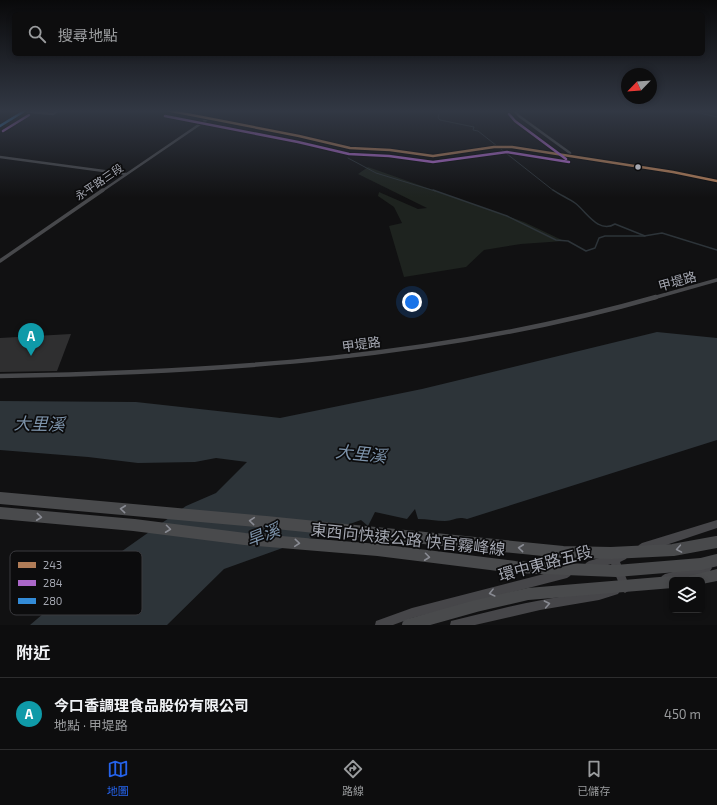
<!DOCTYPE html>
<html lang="zh-TW">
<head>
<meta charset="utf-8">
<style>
  body { margin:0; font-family:"Exo 2","Noto Sans TC",sans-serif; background:#1b1b1c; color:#f1f3f6 }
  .controls { position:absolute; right:12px; bottom:12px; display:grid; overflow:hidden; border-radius:6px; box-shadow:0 2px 6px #0003 }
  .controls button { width:36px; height:36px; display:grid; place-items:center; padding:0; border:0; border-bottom:1px solid #2d2d2e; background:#0d0d0e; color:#f1f3f6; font:20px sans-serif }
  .compass { position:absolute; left:621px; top:68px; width:36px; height:36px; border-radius:50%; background:#0d0d0e; box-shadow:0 2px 6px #0003; rotate:245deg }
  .you { position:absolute; left:412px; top:302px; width:14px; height:14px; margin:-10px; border:3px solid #fff; border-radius:50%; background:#1a73e8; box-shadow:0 0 0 6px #1a73e833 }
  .badge { display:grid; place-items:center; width:26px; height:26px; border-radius:50%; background:#2563eb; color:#fff; font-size:13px; font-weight:700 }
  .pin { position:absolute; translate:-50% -33px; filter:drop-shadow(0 1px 2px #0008) }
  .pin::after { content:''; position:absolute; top:21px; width:14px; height:12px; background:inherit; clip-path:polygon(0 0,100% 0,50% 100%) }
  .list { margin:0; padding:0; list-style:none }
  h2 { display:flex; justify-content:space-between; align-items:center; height:52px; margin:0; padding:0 16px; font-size:17px }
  h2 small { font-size:13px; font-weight:400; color:#9a9c9e }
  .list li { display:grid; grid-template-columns:26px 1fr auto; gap:12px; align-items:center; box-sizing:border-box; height:72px; padding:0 16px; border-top:1px solid #2d2d2e }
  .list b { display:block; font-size:15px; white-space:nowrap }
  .list p { margin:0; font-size:13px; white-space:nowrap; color:#9a9c9e }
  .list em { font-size:13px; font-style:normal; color:#9a9c9e }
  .icon { flex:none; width:22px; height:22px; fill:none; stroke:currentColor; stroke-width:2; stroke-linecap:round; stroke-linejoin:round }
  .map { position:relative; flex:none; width:717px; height:625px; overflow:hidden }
  .search { position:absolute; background:#0d0d0e; box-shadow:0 2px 6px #0003; left:12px; right:12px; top:12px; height:44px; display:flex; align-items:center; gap:10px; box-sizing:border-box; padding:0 14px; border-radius:6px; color:#9a9c9e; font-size:15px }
  .sheet { height:124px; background:#0d0d0e }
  nav { display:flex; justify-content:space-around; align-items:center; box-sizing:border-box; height:56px; border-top:1px solid #2d2d2e; background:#0d0d0e; font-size:11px; color:#9a9c9e }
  nav a { display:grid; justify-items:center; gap:2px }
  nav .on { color:#2563eb }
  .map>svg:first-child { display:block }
  .green { fill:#1e231f }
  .water { fill:#2d3439 }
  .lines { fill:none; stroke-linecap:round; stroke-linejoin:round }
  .stream-far1 { stroke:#2d3439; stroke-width:1 }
  .stream { stroke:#2d3439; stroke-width:1.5 }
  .building { fill:#2f2f30 }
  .street-far2 { stroke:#47484b; stroke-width:2.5 }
  .street-far1 { stroke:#47484b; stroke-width:3.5 }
  .street { stroke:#47484b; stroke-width:4.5 }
  .secondary { fill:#464649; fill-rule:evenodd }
  .highway { fill:#494a4c; fill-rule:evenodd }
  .highway-bridge { stroke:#494a4c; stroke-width:12 }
  .bus-1-casing { stroke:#0c0c0d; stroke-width:4.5 }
  .bus-2-casing { stroke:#0c0c0d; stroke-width:4.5 }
  .bus-3-casing { stroke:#0c0c0d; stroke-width:4.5 }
  .bus-1 { stroke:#b07c57; stroke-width:2.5 }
  .bus-2 { stroke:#ac68c9; stroke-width:2.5 }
  .bus-3 { stroke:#338bd7; stroke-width:2.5 }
  .oneway { stroke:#898b93 }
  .oneway2 { stroke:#888a92 }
  .bus-dot { fill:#a4a7b1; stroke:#0c0c0d; stroke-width:1.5 }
  .labels { text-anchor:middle; stroke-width:3.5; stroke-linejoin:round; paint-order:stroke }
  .far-street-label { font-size:11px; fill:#a4a7b1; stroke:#0c0c0d }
  .street-label { font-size:13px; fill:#a4a7b1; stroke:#0c0c0d }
  .near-street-label { font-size:16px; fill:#a4a7b1; stroke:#0c0c0d }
  .near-water-label { font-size:17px; font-style:italic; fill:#7d93aa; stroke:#0c0c0d }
  .key { fill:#0c0c0d; stroke:#3a3a3e; stroke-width:1 }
  .key-label { font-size:11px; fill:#a4a7b1 }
</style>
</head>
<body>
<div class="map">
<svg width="717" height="625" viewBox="0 0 717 625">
  <rect width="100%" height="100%" fill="#111112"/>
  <!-- green -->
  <path class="green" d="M368 167 524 222 564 241 521 244 484 250 466 267 404 277 389 226 402 223 394 207 378 196 379 192 418 209 427 208 358 174Z"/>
  <!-- water -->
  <path class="water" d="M657 332 717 338V440L467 519C456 516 454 521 445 521 436 521 427 519 418 519L415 509 407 519 375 512 368 526 361 520 224 569 167 625H30L91 573 186 506 216 493 247 462 216 458 195 462 138 463 88 457 0 450V401L136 402 280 418 422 389Z"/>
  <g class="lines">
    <!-- stream-far1 -->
    <g class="stream-far1">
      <path d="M440 110 438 118 440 120 474 127 473 130 478 131 554 191"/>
      <path d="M687 110 717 117"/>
      <path d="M348 158 376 173 435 191"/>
    </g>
    <!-- stream -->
    <g class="stream">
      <path d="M433 190 507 216 556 240 568 241 586 251 595 248 599 238 605 236H644L662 233 717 250"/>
      <path d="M553 190C560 195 568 198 575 203 586 211 598 234 615 224L645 236"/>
    </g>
  </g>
  <!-- building -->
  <path class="building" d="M71 334 57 371 0 372V338Z"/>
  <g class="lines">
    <!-- street-far2 -->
    <g class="street-far2">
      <path d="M9 110 53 114 59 110"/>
      <path d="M514 110 519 116 570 153V156"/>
      <path d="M0 157 126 174"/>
      <path d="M102 191 206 120 207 117"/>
    </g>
    <!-- street-far1 -->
    <g class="street-far1">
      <path d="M0 261 103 190"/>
      <path d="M653 298 717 280"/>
    </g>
    <!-- street -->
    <path class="street" d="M0 376C220 372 443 358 656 297"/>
    <!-- secondary -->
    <g class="secondary">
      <path d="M24 110H28L0 127V124Z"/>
      <path d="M164 110H171L299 135 350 147 390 149 433 155 494 146H512L673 171 717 180V182L673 173 512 148H494L433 157 390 151 350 149 299 137Z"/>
      <path d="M717 520V528L642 553 639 551 637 548 639 545 642 543Z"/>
      <path d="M623 551 626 553 628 556 626 559 620 562 630 588 628 591 625 593 622 591 611 564 589 571 586 569 584 566 586 563 589 561Z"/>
      <path d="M707 563 710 565 712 568 710 571 707 573 679 580H672V582L665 584 662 582 660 579 662 576 665 574Z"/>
      <path d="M567 568 570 570 572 573 570 576 567 578 412 618 393 625H375L376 621 412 608Z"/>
      <path d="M615 586 618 588 620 591 618 594 599 600 540 610 475 625H450L451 621 455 620C484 613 513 605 542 600 567 595 591 593 615 586Z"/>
    </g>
    <!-- highway -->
    <path class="highway" d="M717 569V581L702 584V580H687L689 576Z"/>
    <!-- highway-bridge -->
    <g class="highway-bridge">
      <path d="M0 498 266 522 563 552 611 553 673 550 717 542"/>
      <path d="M0 513 134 525 245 539 378 550 515 567 616 571 701 564 717 560"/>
      <path d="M408 625 476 606 528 594 672 582"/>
    </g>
    <!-- bus-1 casing -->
    <g class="bus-1-casing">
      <path id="bus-1" d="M166 110 299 136 350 148 390 150 433 156 494 147H512L673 172 717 181"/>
    </g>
    <!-- bus-2 casing -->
    <g class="bus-2-casing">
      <g id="bus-2">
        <path d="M509 114 515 121 566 159"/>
        <path d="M165 116 298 142 349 154 389 156 433 162 507 152 569 162"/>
        <path d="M3 131 29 115"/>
      </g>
    </g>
    <!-- bus-3 casing -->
    <g class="bus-3-casing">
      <path id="bus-3" d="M0 126 26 110"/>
    </g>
    <!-- bus-1 -->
    <use href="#bus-1" class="bus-1"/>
    <!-- bus-2 -->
    <use href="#bus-2" class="bus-2"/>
    <!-- bus-3 -->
    <use href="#bus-3" class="bus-3"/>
  </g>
  <!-- one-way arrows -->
  <defs><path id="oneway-chevron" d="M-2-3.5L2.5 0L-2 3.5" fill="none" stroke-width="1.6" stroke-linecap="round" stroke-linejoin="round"/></defs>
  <g class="oneway">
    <use href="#oneway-chevron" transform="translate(123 509) rotate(-174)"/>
    <use href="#oneway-chevron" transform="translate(39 517) rotate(6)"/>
    <use href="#oneway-chevron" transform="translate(252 521) rotate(-175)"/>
    <use href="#oneway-chevron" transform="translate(168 529) rotate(7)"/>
    <use href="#oneway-chevron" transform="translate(297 543) rotate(5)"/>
    <use href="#oneway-chevron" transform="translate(521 548) rotate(-174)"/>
    <use href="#oneway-chevron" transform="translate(679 549) rotate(170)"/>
    <use href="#oneway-chevron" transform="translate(427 557) rotate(7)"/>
  </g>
  <g class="oneway2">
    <use href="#oneway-chevron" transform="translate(492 593) rotate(166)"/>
    <use href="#oneway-chevron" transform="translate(547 604) rotate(-11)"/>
  </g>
  <!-- sky -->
  <linearGradient id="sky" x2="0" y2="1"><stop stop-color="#09090a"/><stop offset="0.56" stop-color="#323844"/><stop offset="1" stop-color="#323844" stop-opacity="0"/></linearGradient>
  <rect width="717" height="198" fill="url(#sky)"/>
  <!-- markers -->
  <circle class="bus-dot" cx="638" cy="167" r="3.5"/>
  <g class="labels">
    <!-- far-street labels -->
    <g class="far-street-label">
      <text transform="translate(99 182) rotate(-34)" y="4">永平路三段</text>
    </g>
    <!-- street labels -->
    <g class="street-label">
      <text transform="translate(677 281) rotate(-16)" y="5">甲堤路</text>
      <text transform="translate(361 344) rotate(-8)" y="5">甲堤路</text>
    </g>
    <!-- near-street labels -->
    <g class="near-street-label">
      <text transform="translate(408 539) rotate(6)" y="6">東西向快速公路 快官霧峰線</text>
      <text transform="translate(545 563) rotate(-15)" y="6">環中東路五段</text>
    </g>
    <!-- near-water labels -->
    <g class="near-water-label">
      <text transform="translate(39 424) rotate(1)" y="6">大里溪</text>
      <text transform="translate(361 454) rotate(6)" y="6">大里溪</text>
      <text transform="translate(263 535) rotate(-21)" y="6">旱溪</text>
    </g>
  </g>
  <!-- legend -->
  <rect x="10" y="551" width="132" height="64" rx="6" class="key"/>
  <rect x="18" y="562" width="18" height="6" fill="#b07c57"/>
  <rect x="18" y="580" width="18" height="6" fill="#ac68c9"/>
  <rect x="18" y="598" width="18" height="6" fill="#338bd7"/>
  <g class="key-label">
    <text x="43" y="569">243</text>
    <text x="43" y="587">284</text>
    <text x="43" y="605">280</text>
  </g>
</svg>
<div class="controls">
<button><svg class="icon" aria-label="layers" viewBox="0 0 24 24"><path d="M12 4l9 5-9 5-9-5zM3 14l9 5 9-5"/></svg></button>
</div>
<svg class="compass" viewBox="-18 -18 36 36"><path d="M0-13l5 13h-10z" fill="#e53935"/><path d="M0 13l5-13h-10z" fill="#9a9c9e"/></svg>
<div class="you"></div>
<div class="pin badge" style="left:31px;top:356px;background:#0f9aa8">A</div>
<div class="search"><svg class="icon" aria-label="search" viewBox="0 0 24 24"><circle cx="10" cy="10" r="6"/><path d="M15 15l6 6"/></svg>搜尋地點</div>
</div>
<section class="sheet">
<h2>附近<small></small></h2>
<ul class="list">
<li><span class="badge" style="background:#0f9aa8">A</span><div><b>今口香調理食品股份有限公司</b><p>地點 · 甲堤路</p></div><em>450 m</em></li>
</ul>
</section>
<nav>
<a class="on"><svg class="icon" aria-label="map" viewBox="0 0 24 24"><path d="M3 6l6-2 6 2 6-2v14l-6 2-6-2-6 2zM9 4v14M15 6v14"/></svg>地圖</a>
<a><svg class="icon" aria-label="directions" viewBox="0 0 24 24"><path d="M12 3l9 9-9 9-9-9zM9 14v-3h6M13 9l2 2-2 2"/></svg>路線</a>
<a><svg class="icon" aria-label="saved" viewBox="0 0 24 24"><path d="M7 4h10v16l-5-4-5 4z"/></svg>已儲存</a>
</nav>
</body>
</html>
